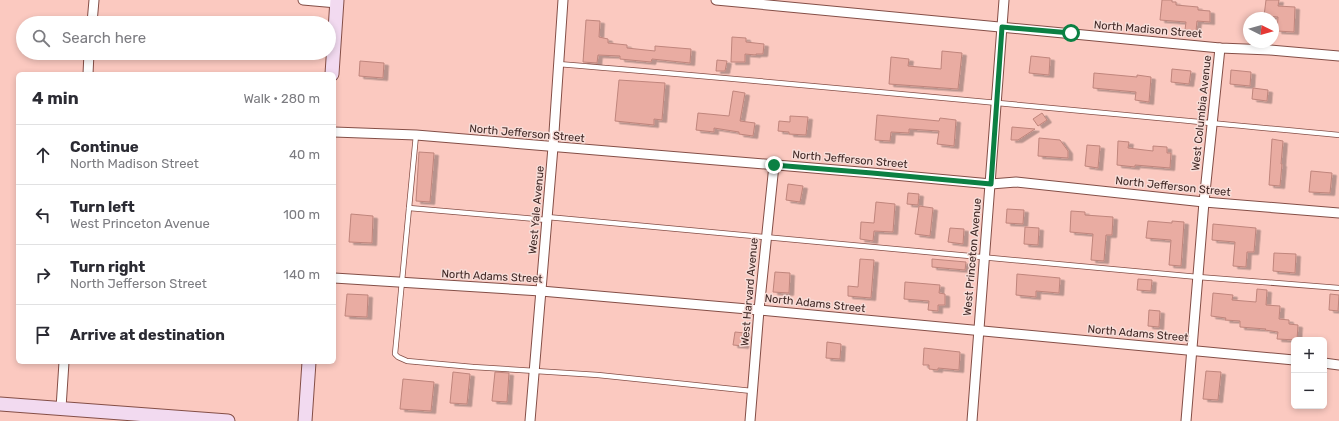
<!DOCTYPE html>
<html lang="en">
<head>
<meta charset="utf-8">
<style>
  body { margin:0; font-family:Rubik,sans-serif; background:#f2f2f3; color:#2b2b33 }
  .controls { position:absolute; right:12px; bottom:12px; display:grid; overflow:hidden; border-radius:6px; box-shadow:0 2px 6px #0003 }
  .controls button { width:36px; height:36px; display:grid; place-items:center; padding:0; border:0; border-bottom:1px solid #e1e1e2; background:#fff; color:#2b2b33; font:20px sans-serif }
  .compass { position:absolute; left:1243px; top:12px; width:36px; height:36px; border-radius:50%; background:#fff; box-shadow:0 2px 6px #0003; rotate:95deg }
  .stop { position:absolute; width:12px; height:12px; margin:-9px; border:3px solid #0b8043; border-radius:50%; background:#fff }
  .stop.end { background:#0b8043; border-color:#fff; box-shadow:0 1px 4px #0008 }
  .list { margin:0; padding:0; list-style:none }
  h2 { display:flex; justify-content:space-between; align-items:center; height:52px; margin:0; padding:0 16px; font-size:17px }
  h2 small { font-size:13px; font-weight:400; color:#7c7c81 }
  .list li { display:grid; grid-template-columns:26px 1fr auto; gap:12px; align-items:center; box-sizing:border-box; height:60px; padding:0 16px; border-top:1px solid #e1e1e2 }
  .list b { display:block; font-size:15px; white-space:nowrap }
  .list p { margin:0; font-size:13px; white-space:nowrap; color:#7c7c81 }
  .list em { font-size:13px; font-style:normal; color:#7c7c81 }
  .icon { flex:none; width:22px; height:22px; fill:none; stroke:currentColor; stroke-width:2; stroke-linecap:round; stroke-linejoin:round }
  .map { position:relative; flex:none; width:1339px; height:421px; overflow:hidden }
  .search { position:absolute; background:#fff; box-shadow:0 2px 6px #0003; left:16px; top:16px; width:320px; height:44px; display:flex; align-items:center; gap:10px; box-sizing:border-box; padding:0 14px; border-radius:22px; color:#7c7c81; font-size:15px }
  .panel { position:absolute; background:#fff; box-shadow:0 2px 6px #0003; left:16px; top:72px; width:320px; height:292px; border-radius:6px }
  .map>svg:first-child { display:block }
  .building { fill:#e9aca2; stroke:#bf857c; filter:url(#shadow) }
  .lines { fill:none; stroke-linecap:round; stroke-linejoin:round }
  .lane-casing { stroke:#844e46; stroke-width:6 }
  .street-casing { stroke:#844e46; stroke-width:11 }
  .secondary-casing { stroke:#844e46; stroke-width:15 }
  .lane { stroke:#fff; stroke-width:4.5 }
  .street { stroke:#fff; stroke-width:9 }
  .secondary { stroke:#f2daf0; stroke-width:13 }
  .route { stroke:#0b8043; stroke-width:5 }
  .labels { text-anchor:middle; stroke-width:3; stroke-linejoin:round; paint-order:stroke }
  .street-label { font-size:11px; fill:#412926; stroke:#f7ddd8 }
</style>
</head>
<body>
<div class="map">
<svg width="1339" height="421" viewBox="0 0 1339 421">
  <defs>
    <filter id="shadow"><feDropShadow dx="4.5" dy="2.5" stdDeviation="0" flood-color="#0004"/></filter>
  </defs>
  <rect width="100%" height="100%" fill="#fbc9c0"/>
  <!-- building -->
  <g class="building">
    <path d="M1162 0H1172V2H1176V5L1198 7V10L1210 11V22L1197 21 1196 31 1185 30 1186 22 1160 20Z"/>
    <path d="M1266 0H1279L1278 6 1295 7 1294 32 1277 31 1278 17 1264 16Z"/>
    <path d="M586 20 600 21 599 37 608 39V43L627 45V48L655 51V46L691 49 690 63 652 59 651 62 620 59V56L598 55 597 63 583 62Z"/>
    <path d="M732 37 746 38V42L764 44 763 54H756V55L745 54V62H731Z"/>
    <path d="M942 51 962 53 958 89 889 84 891 57 909 59 908 66 941 69Z"/>
    <path d="M1031 56 1050 58 1049 75 1029 73Z"/>
    <path d="M717 60 727 61 725 71H716Z"/>
    <path d="M360 61 384 63 383 78 359 76Z"/>
    <path d="M1172 69 1191 71 1189 84 1171 82Z"/>
    <path d="M1231 70 1251 72 1250 86 1230 84Z"/>
    <path d="M1094 73 1137 77V75L1151 77 1149 102 1135 100 1136 92 1093 88Z"/>
    <path d="M619 80 665 83 662 120 654 119V125L615 121Z"/>
    <path d="M1253 88 1268 90 1267 101 1252 99Z"/>
    <path d="M733 91 745 93 740 121 755 123 753 136 739 134V132L714 128V132L696 130 698 113 729 116Z"/>
    <path d="M1042 113 1047 120 1038 126 1033 119Z"/>
    <path d="M877 115 939 121 940 118 956 120 954 146 937 144 939 131 909 129V133L891 132 890 141 875 140Z"/>
    <path d="M790 116 808 117 806 135 789 134V132L778 131 779 121 790 122Z"/>
    <path d="M1012 127 1035 129 1018 140H1011Z"/>
    <path d="M1039 138 1060 140 1068 151V158L1038 156Z"/>
    <path d="M1272 139 1283 141 1281 164H1282L1280 186 1269 185Z"/>
    <path d="M1118 141 1129 142 1128 148 1153 151V146L1167 147V153H1171L1170 168 1135 165V167L1117 165Z"/>
    <path d="M1087 145 1100 146 1098 168 1085 166Z"/>
    <path d="M419 152 434 153 430 202 416 201Z"/>
    <path d="M1311 171 1332 173 1330 193 1309 192Z"/>
    <path d="M788 184 803 186 800 202 786 200Z"/>
    <path d="M908 193 919 194 918 205 907 204Z"/>
    <path d="M876 202 895 204 893 232 874 231 873 241 860 239 861 222 874 223Z"/>
    <path d="M919 206 933 208 930 236 915 234Z"/>
    <path d="M1007 209 1024 210 1023 224 1006 223Z"/>
    <path d="M1071 211 1085 212V215L1113 217 1112 235H1106L1104 261 1091 260 1093 234 1070 232Z"/>
    <path d="M351 214 373 216 372 243 349 242Z"/>
    <path d="M1148 221 1172 223V221L1184 222 1181 266 1169 265 1171 240 1146 238Z"/>
    <path d="M1213 224 1256 228 1254 252H1247L1246 267 1233 266 1235 242 1212 240Z"/>
    <path d="M1025 227 1039 228 1038 245 1024 244Z"/>
    <path d="M950 228 964 229 963 244 948 242Z"/>
    <path d="M1274 253 1296 254 1295 273 1273 271Z"/>
    <path d="M860 259 874 260 871 298 848 296V286L858 287Z"/>
    <path d="M932 259 966 262 965 270 932 267Z"/>
    <path d="M775 272 790 273 789 293 773 292Z"/>
    <path d="M1017 274 1060 278 1059 293 1036 291V297L1016 295Z"/>
    <path d="M1138 279 1152 280 1151 291 1137 290Z"/>
    <path d="M905 282 940 285 939 293 945 294V305H938V311L928 310 929 301 904 299Z"/>
    <path d="M1257 289 1267 290 1266 305 1280 306 1279 319 1289 320V324L1298 325 1297 340 1277 339 1278 332 1265 330 1266 329 1240 327V321L1225 320 1226 318 1211 316 1213 293 1233 295 1232 300 1256 302Z"/>
    <path d="M347 294 368 295 367 317 345 316Z"/>
    <path d="M1330 294 1339 295 1338 311 1329 310Z"/>
    <path d="M1149 310 1160 311 1159 327 1148 326Z"/>
    <path d="M735 332 745 333 744 346 733 345Z"/>
    <path d="M827 342 841 344 840 359 826 358Z"/>
    <path d="M924 348 960 352 959 370 938 368V370L929 369V365H923Z"/>
    <path d="M1206 371 1221 372 1218 400 1203 399Z"/>
    <path d="M453 372 470 374 467 404 450 403Z"/>
    <path d="M495 372 509 373 507 402 492 401Z"/>
    <path d="M403 379 434 382 431 411 400 409Z"/>
  </g>
  <g class="lines">
    <!-- lane casing -->
    <g class="lane-casing">
      <g id="lane">
        <path d="M558 64C819 85 1079 111 1339 135"/>
        <path d="M416 135 395 354 398 357 407 361 473 367 598 375 752 391"/>
        <path d="M409 208 547 220"/>
        <path d="M547 217 1198 277 1339 288"/>
      </g>
    </g>
    <!-- street casing -->
    <g class="street-casing">
      <g id="street">
        <path d="M303 0 337 3"/>
        <path d="M716 0 1220 48 1270 50 1339 56"/>
        <path d="M92 23 94 0"/>
        <path d="M88 74 89 53"/>
        <path d="M334 132 416 135 872 173 991 184 1016 182 1204 202 1339 213"/>
        <path d="M334 278 541 291 759 310 1294 360"/>
        <path d="M1324 363 1339 365"/>
        <path d="M61 408 64 362"/>
        <path d="M530 421 553 147 563 0"/>
        <path d="M750 421 759 310 774 165"/>
        <path d="M972 421 1004 0"/>
        <path d="M1186 421 1204 202 1220 48"/>
      </g>
    </g>
    <!-- secondary casing -->
    <g class="secondary-casing">
      <g id="secondary">
        <path d="M332 74 337 0"/>
        <path d="M0 404 228 421"/>
        <path d="M305 421 309 362"/>
      </g>
    </g>
    <!-- lane -->
    <use href="#lane" class="lane"/>
    <!-- street -->
    <use href="#street" class="street"/>
    <!-- secondary -->
    <use href="#secondary" class="secondary"/>
  </g>
  <g class="lines">
    <!-- route -->
    <path class="route" d="M774 165 872 173 991 184 1002 27 1071 33"/>
  </g>
  <g class="labels">
    <!-- street labels -->
    <g class="street-label">
      <text transform="translate(1148 29) rotate(5)" y="4">North Madison Street</text>
      <text transform="translate(1201 113) rotate(-84)" y="4">West Columbia Avenue</text>
      <text transform="translate(527 133) rotate(5)" y="4">North Jefferson Street</text>
      <text transform="translate(850 159) rotate(5)" y="4">North Jefferson Street</text>
      <text transform="translate(1173 186) rotate(6)" y="4">North Jefferson Street</text>
      <text transform="translate(536 210) rotate(-85)" y="4">West Yale Avenue</text>
      <text transform="translate(972 257) rotate(-85)" y="4">West Princeton Avenue</text>
      <text transform="translate(492 276) rotate(3)" y="4">North Adams Street</text>
      <text transform="translate(749 292) rotate(-85)" y="4">West Harvard Avenue</text>
      <text transform="translate(815 303) rotate(6)" y="4">North Adams Street</text>
      <text transform="translate(1138 333) rotate(5)" y="4">North Adams Street</text>
    </g>
  </g>
</svg>
<div class="controls">
<button>+</button>
<button>−</button>
</div>
<svg class="compass" viewBox="-18 -18 36 36"><path d="M0-13l5 13h-10z" fill="#e53935"/><path d="M0 13l5-13h-10z" fill="#7c7c81"/></svg>
<div class="stop" style="left:1071px;top:33px"></div>
<div class="stop end" style="left:774px;top:165px"></div>
<div class="search"><svg class="icon" aria-label="search" viewBox="0 0 24 24"><circle cx="10" cy="10" r="6"/><path d="M15 15l6 6"/></svg>Search here</div>
<section class="panel">
<h2>4 min<small>Walk · 280 m</small></h2>
<ul class="list">
<li><svg class="icon" aria-label="ahead" viewBox="0 0 24 24"><path d="M12 20V5M6 11l6-6 6 6"/></svg><div><b>Continue</b><p>North Madison Street</p></div><em>40 m</em></li>
<li><svg class="icon" aria-label="left" viewBox="0 0 24 24"><path d="M17 20v-9H6M10 6l-5 5 5 5"/></svg><div><b>Turn left</b><p>West Princeton Avenue</p></div><em>100 m</em></li>
<li><svg class="icon" aria-label="right" viewBox="0 0 24 24"><path d="M7 20v-9h11M14 6l5 5-5 5"/></svg><div><b>Turn right</b><p>North Jefferson Street</p></div><em>140 m</em></li>
<li><svg class="icon" aria-label="arrive" viewBox="0 0 24 24"><path d="M6 21V4h12l-3 4 3 4H6"/></svg><div><b>Arrive at destination</b></div></li>
</ul>
</section>
</div>
</body>
</html>
